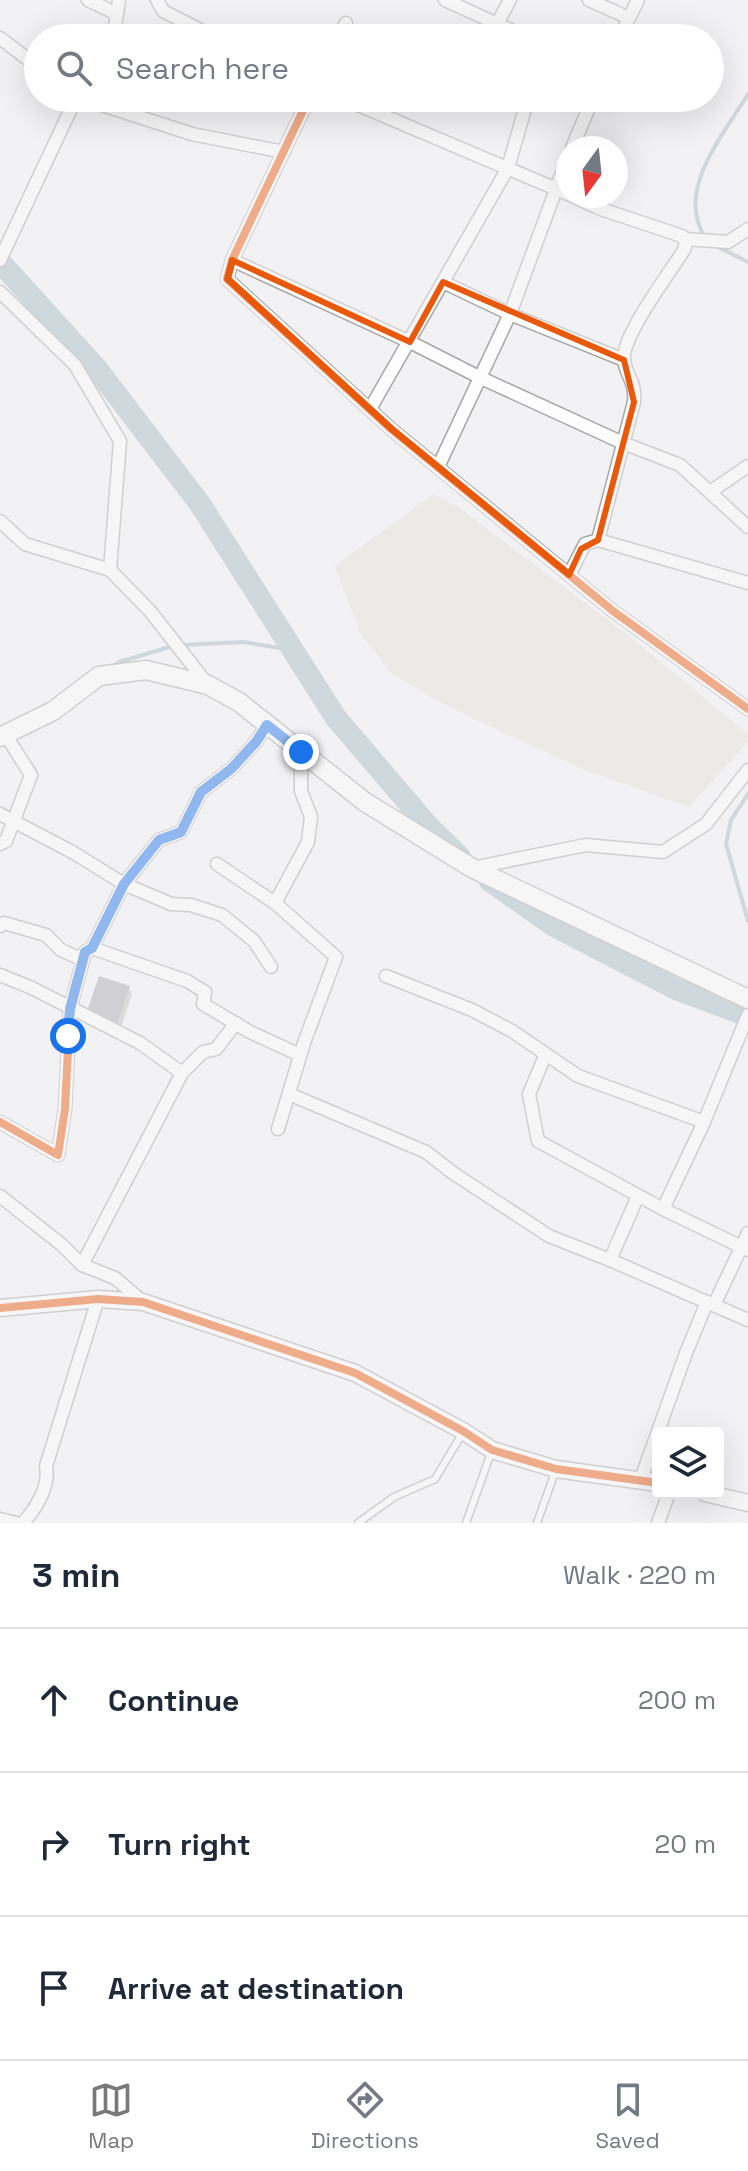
<!DOCTYPE html>
<html lang="en">
<head>
<meta charset="utf-8">
<style>
  body { margin:0; font-family:"Space Grotesk",sans-serif; background:#f2f2f3; color:#1f2937 }
  .controls { position:absolute; right:24px; bottom:24px; display:grid; overflow:hidden; border-radius:8px; box-shadow:0 8px 32px #0002 }
  .controls button { width:72px; height:72px; display:grid; place-items:center; padding:0; border:0; border-bottom:2px solid #e0e1e3; background:#fff; color:#1f2937; font:40px sans-serif }
  .compass { position:absolute; left:556px; top:136px; width:72px; height:72px; border-radius:50%; background:#fff; box-shadow:0 8px 32px #0002; rotate:195deg }
  .stop { position:absolute; width:24px; height:24px; margin:-18px; border:6px solid #1a73e8; border-radius:50%; background:#fff }
  .stop.end { background:#1a73e8; border-color:#fff; box-shadow:0 2px 8px #0008 }
  .list { margin:0; padding:0; list-style:none }
  h2 { display:flex; justify-content:space-between; align-items:center; height:104px; margin:0; padding:0 32px; font-size:34px }
  h2 small { font-size:26px; font-weight:400; color:#747a83 }
  .list li { display:grid; grid-template-columns:52px 1fr auto; gap:24px; align-items:center; box-sizing:border-box; height:144px; padding:0 32px; border-top:2px solid #e0e1e3 }
  .list b { display:block; font-size:30px; white-space:nowrap }
  .list em { font-size:26px; font-style:normal; color:#747a83 }
  .icon { flex:none; width:44px; height:44px; fill:none; stroke:currentColor; stroke-width:2; stroke-linecap:round; stroke-linejoin:round }
  .map { position:relative; flex:none; width:748px; height:1523px; overflow:hidden }
  .search { position:absolute; background:#fff; box-shadow:0 8px 32px #0002; left:24px; right:24px; top:24px; height:88px; display:flex; align-items:center; gap:20px; box-sizing:border-box; padding:0 28px; border-radius:44px; color:#747a83; font-size:30px }
  .sheet { height:536px; background:#fff }
  nav { display:flex; justify-content:space-around; align-items:center; box-sizing:border-box; height:112px; border-top:2px solid #e0e1e3; background:#fff; font-size:22px; color:#747a83 }
  nav a { display:grid; justify-items:center; gap:4px }
  nav .on { color:#79797b }
  .map>svg:first-child { display:block }
  .green { fill:#e2e2d8 }
  .shadow { fill:#0003 }
  .lines { fill:none; stroke-linecap:round; stroke-linejoin:round }
  .stream { stroke:#a4bac4; stroke-width:4 }
  .river { stroke:#a4bac4; stroke-width:22 }
  .building { fill:#a9a8af }
  .service-casing { stroke:#a7a7a8; stroke-width:9 }
  .minor-casing { stroke:#a7a7a8; stroke-width:15 }
  .tertiary-casing { stroke:#a7a7a8; stroke-width:19 }
  .secondary-casing { stroke:#a7a7a8; stroke-width:21 }
  .service { stroke:#fdfdfd; stroke-width:6 }
  .minor { stroke:#fdfdfd; stroke-width:12 }
  .tertiary { stroke:#fdfdfd; stroke-width:16 }
  .secondary { stroke:#fdfdfd; stroke-width:18 }
  .cycleway-casing { stroke:#fefeff; stroke-width:13 }
  .cycleway { stroke:#e8590c; stroke-width:8 }
  .route { stroke:#1a73e8; stroke-width:10 }
  .marked { fill:none; stroke:#e8590c; stroke-width:6; stroke-linejoin:round }
</style>
</head>
<body>
<div class="map">
<svg width="748" height="1523" viewBox="0 0 748 1523">
  <rect width="100%" height="100%" fill="#f2f1f3"/>
  <!-- green -->
  <path class="green" d="M434 494 458 507 625 633 748 734V742L689 807 582 769 443 704 392 674 360 632 335 566Z"/>
  <!-- shadow -->
  <path class="shadow" d="M128 987 132 994 120 1030 92 1020Z"/>
  <g class="lines">
    <!-- stream -->
    <g class="stream">
      <path d="M706 239C674 191 723 136 748 94"/>
      <path d="M716 246 748 262"/>
      <path d="M182 645 244 642 292 650"/>
      <path d="M110 668 119 662 173 646"/>
      <path d="M748 794 731 820 726 844 748 921"/>
    </g>
    <!-- river -->
    <g class="river">
      <path d="M0 262 97 369 200 504 336 718 429 827 460 857"/>
      <path d="M490 881 554 926 676 989 748 1016"/>
    </g>
  </g>
  <!-- building -->
  <path class="building" d="M99 976 130 986 117 1024 86 1014Z"/>
  <g class="lines">
    <!-- service casing -->
    <g class="service-casing">
      <g id="service">
        <path d="M358 1523 394 1497 435 1479 462 1434"/>
        <path d="M466 1523 491 1453"/>
        <path d="M537 1523 555 1472"/>
      </g>
    </g>
    <!-- minor casing -->
    <g class="minor-casing">
      <g id="minor">
        <path d="M88 0 117 14"/>
        <path d="M157 0 163 11 216 38"/>
        <path d="M445 0 528 38"/>
        <path d="M589 0 629 18"/>
        <path d="M497 24 510 0"/>
        <path d="M0 38 38 67"/>
        <path d="M108 38 115 26 119 0"/>
        <path d="M338 38 346 23"/>
        <path d="M619 38 638 0"/>
        <path d="M81 98 192 134 284 152"/>
        <path d="M309 98 232 260 227 279 391 429 613 611 748 709"/>
        <path d="M342 98 568 194"/>
        <path d="M572 148 593 98"/>
        <path d="M572 196 601 209 682 236 686 243 684 250C670 272 621 337 624 360 626 377 636 380 634 402L598 540"/>
        <path d="M685 239 728 242 748 229"/>
        <path d="M0 260 76 98"/>
        <path d="M232 260 410 342 481 378 623 443 680 465 748 527"/>
        <path d="M443 282 510 314 624 360"/>
        <path d="M0 292 75 365 120 441 110 570 150 611 208 685"/>
        <path d="M370 409 508 168 528 98"/>
        <path d="M438 467 510 314 568 157"/>
        <path d="M710 492 748 466"/>
        <path d="M0 521 25 544 110 570"/>
        <path d="M569 575 585 544 598 540 748 583"/>
        <path d="M0 814 74 853 124 884 171 904 191 905 222 915 254 941 271 967"/>
        <path d="M0 844 6 841 31 775 5 734"/>
        <path d="M217 864 275 903"/>
        <path d="M472 868 586 845 663 852 706 824 748 770"/>
        <path d="M0 926 4 923 46 935 61 950 83 960"/>
        <path d="M92 948 187 981 205 992 203 1004 250 1032 300 1055"/>
        <path d="M0 975 32 988 140 1043 182 1073"/>
        <path d="M386 976 472 1010 512 1031 578 1076 704 1122"/>
        <path d="M545 1056 529 1094 538 1141 663 1209 748 1250"/>
        <path d="M289 1094 426 1152 453 1173 549 1236 610 1260 638 1196"/>
        <path d="M0 1122 58 1155 65 1109 70 1009 85 952 92 948 124 884 159 840 181 832 201 792 231 769 256 742 267 725"/>
        <path d="M278 1129 304 1043 336 957 275 903 308 842 311 817 301 791V752"/>
        <path d="M0 1196 62 1245 82 1265 115 1278 143 1302"/>
        <path d="M663 1209 704 1122 748 1015"/>
        <path d="M610 1260 748 1320"/>
        <path d="M82 1265 182 1073 203 1052 216 1049 236 1023"/>
        <path d="M714 1305 748 1233"/>
        <path d="M641 1479 686 1353 707 1302"/>
        <path d="M0 1519 16 1523"/>
        <path d="M23 1523C37 1507 50 1487 46 1466L98 1299"/>
        <path d="M658 1523 669 1493"/>
      </g>
    </g>
    <!-- tertiary casing -->
    <g class="tertiary-casing">
      <g id="tertiary">
        <path d="M0 1308 98 1299 143 1302 355 1373 463 1431 492 1450 556 1469 658 1483"/>
        <path d="M705 1493 748 1503"/>
      </g>
    </g>
    <!-- secondary casing -->
    <g class="secondary-casing">
      <path id="secondary" d="M0 737 53 711 99 676 146 670 208 685 239 702 365 802 472 868 748 999"/>
    </g>
    <!-- service -->
    <use href="#service" class="service"/>
    <!-- minor -->
    <use href="#minor" class="minor"/>
    <!-- tertiary -->
    <use href="#tertiary" class="tertiary"/>
    <!-- secondary -->
    <use href="#secondary" class="secondary"/>
    <!-- cycleway casing -->
    <g class="cycleway-casing">
      <g id="cycleway">
        <path d="M309 98 232 260 227 279 391 429 613 611 748 709"/>
        <path d="M0 1122 58 1155 65 1109 70 1009 85 952 92 948 124 884 159 840 181 832 201 792 231 769 256 742 267 725"/>
        <path d="M0 1308 98 1299 143 1302 355 1373 463 1431 492 1450 556 1469 658 1483"/>
      </g>
    </g>
    <!-- cycleway -->
    <use href="#cycleway" class="cycleway"/>
  </g>
  <g class="lines">
    <!-- route -->
    <path class="route" d="M68 1036 70 1009 85 952 92 948 124 884 159 840 181 832 201 792 231 769 256 742 267 725 301 752"/>
  </g>
  <!-- marked area -->
  <path d="M0 0H748V1523H0ZM232 260 410 342 443 282 624 360 634 402 598 540 581 549 569 575 391 429 227 279Z" fill="#f2f1f3" fill-opacity=".55" fill-rule="evenodd"/>
  <path class="marked" d="M232 260 410 342 443 282 624 360 634 402 598 540 581 549 569 575 391 429 227 279Z"/>
</svg>
<div class="controls">
<button><svg class="icon" aria-label="layers" viewBox="0 0 24 24"><path d="M12 4l9 5-9 5-9-5zM3 14l9 5 9-5"/></svg></button>
</div>
<svg class="compass" viewBox="-18 -18 36 36"><path d="M0-13l5 13h-10z" fill="#e53935"/><path d="M0 13l5-13h-10z" fill="#747a83"/></svg>
<div class="stop" style="left:68px;top:1036px"></div>
<div class="stop end" style="left:301px;top:752px"></div>
<div class="search"><svg class="icon" aria-label="search" viewBox="0 0 24 24"><circle cx="10" cy="10" r="6"/><path d="M15 15l6 6"/></svg>Search here</div>
</div>
<section class="sheet">
<h2>3 min<small>Walk · 220 m</small></h2>
<ul class="list">
<li><svg class="icon" aria-label="ahead" viewBox="0 0 24 24"><path d="M12 20V5M6 11l6-6 6 6"/></svg><div><b>Continue</b></div><em>200 m</em></li>
<li><svg class="icon" aria-label="right" viewBox="0 0 24 24"><path d="M7 20v-9h11M14 6l5 5-5 5"/></svg><div><b>Turn right</b></div><em>20 m</em></li>
<li><svg class="icon" aria-label="arrive" viewBox="0 0 24 24"><path d="M6 21V4h12l-3 4 3 4H6"/></svg><div><b>Arrive at destination</b></div></li>
</ul>
</section>
<nav>
<a class="on"><svg class="icon" aria-label="map" viewBox="0 0 24 24"><path d="M3 6l6-2 6 2 6-2v14l-6 2-6-2-6 2zM9 4v14M15 6v14"/></svg>Map</a>
<a><svg class="icon" aria-label="directions" viewBox="0 0 24 24"><path d="M12 3l9 9-9 9-9-9zM9 14v-3h6M13 9l2 2-2 2"/></svg>Directions</a>
<a><svg class="icon" aria-label="saved" viewBox="0 0 24 24"><path d="M7 4h10v16l-5-4-5 4z"/></svg>Saved</a>
</nav>
</body>
</html>
